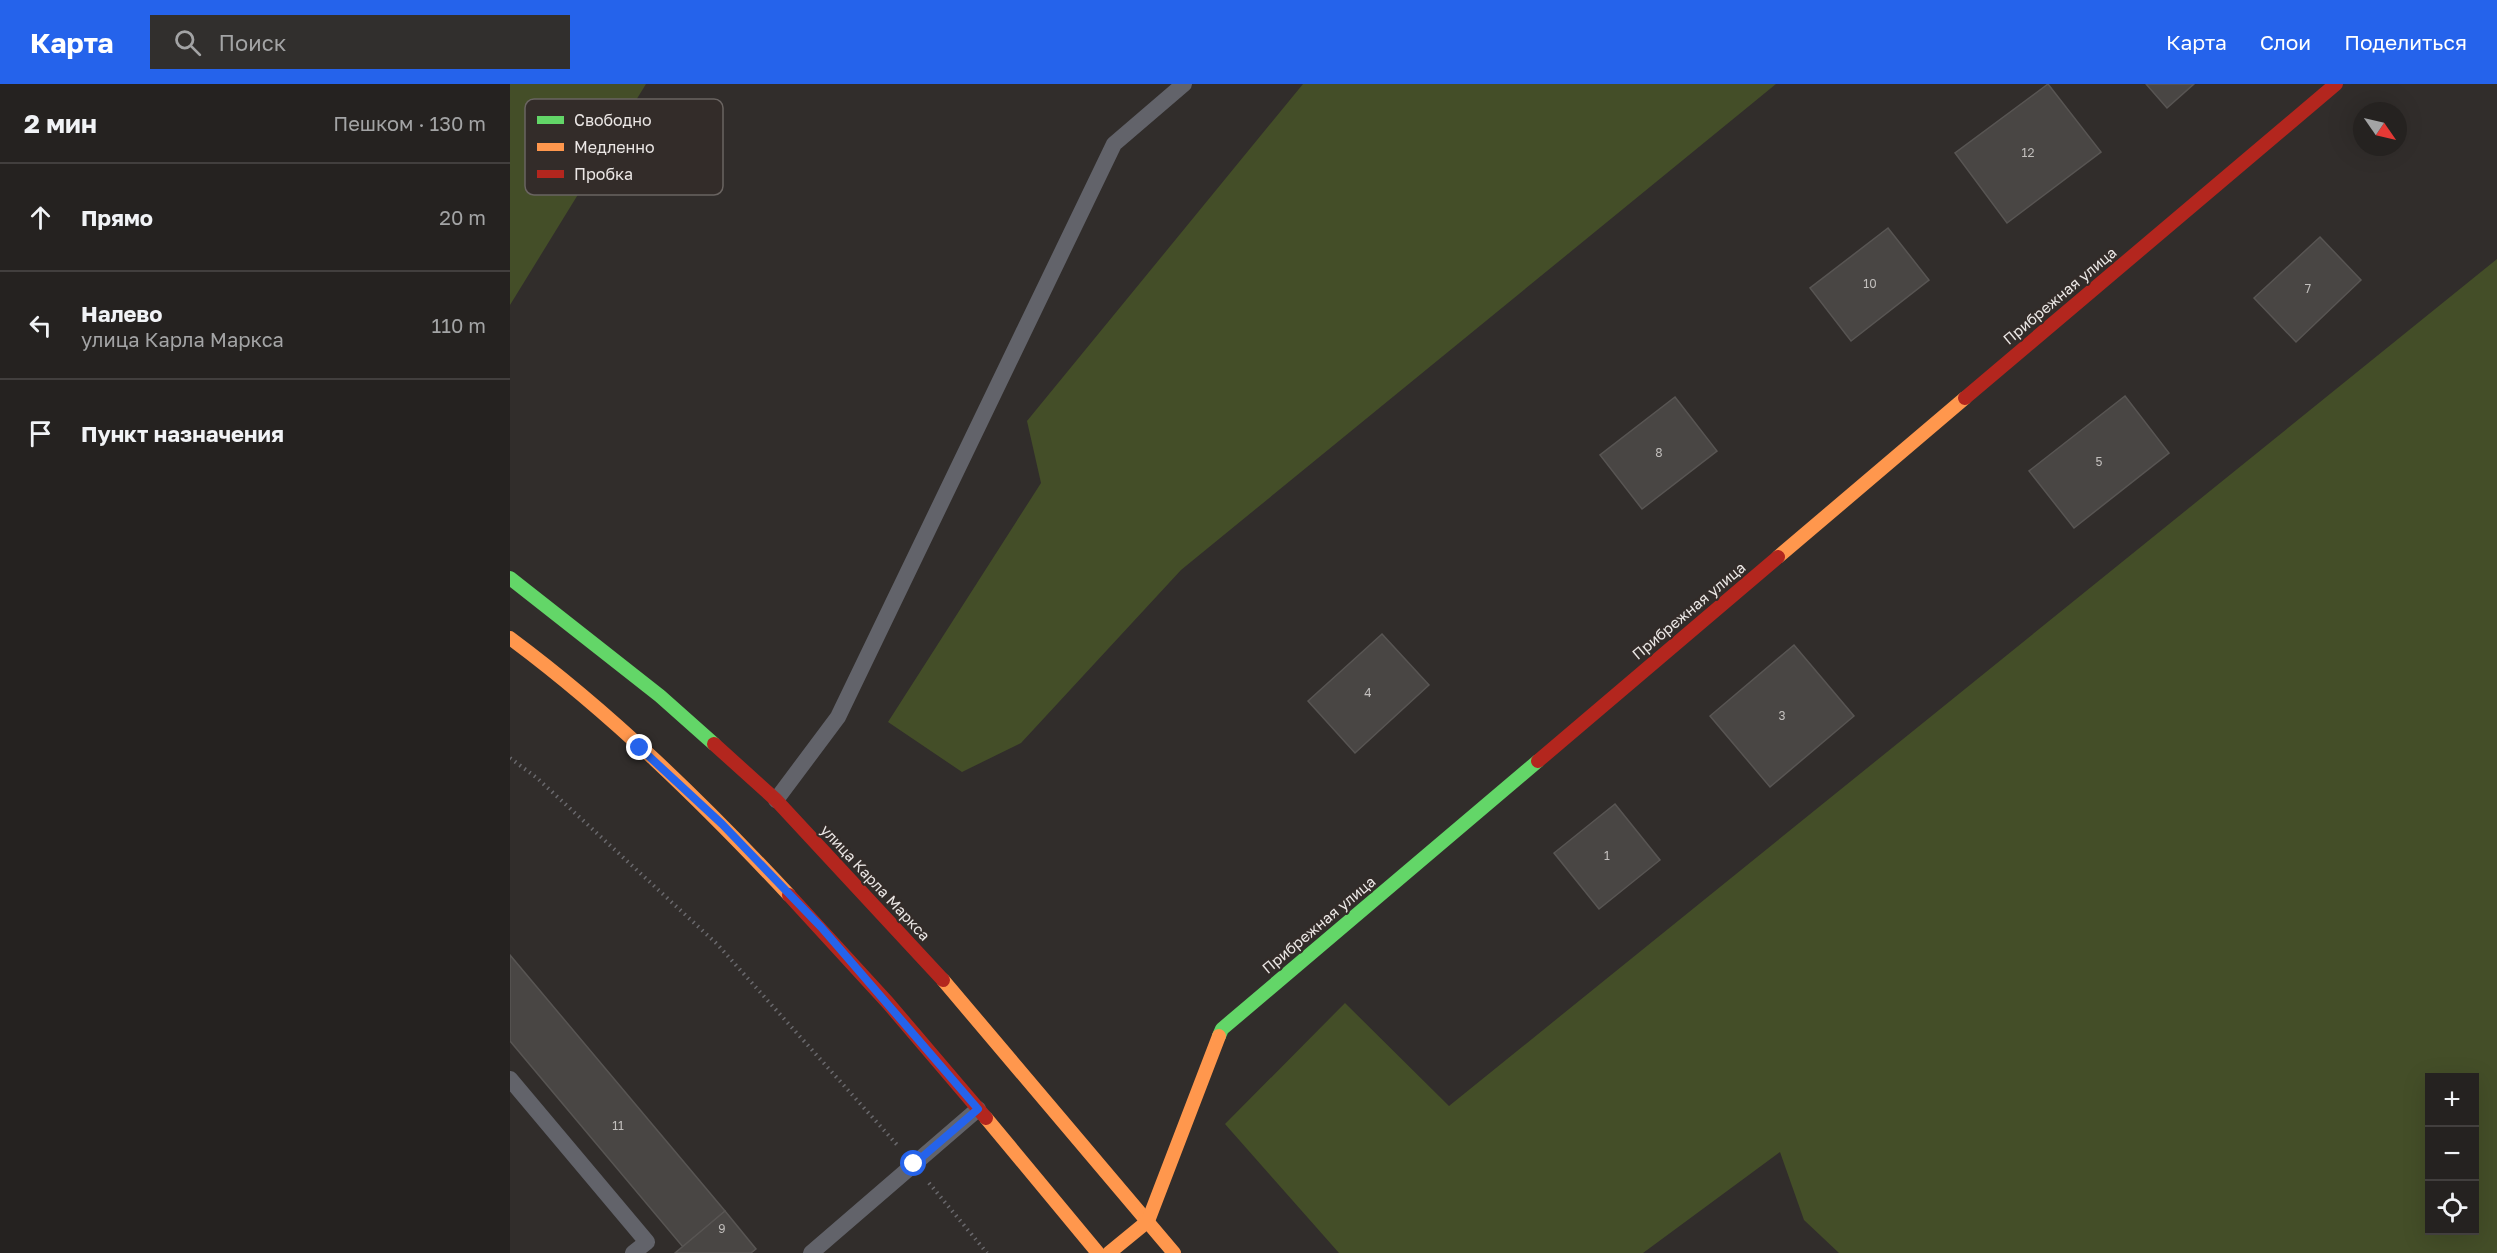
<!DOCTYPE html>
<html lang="ru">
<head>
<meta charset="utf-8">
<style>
  body { margin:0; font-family:"Golos Text",sans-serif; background:#312f2d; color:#f1f3f6 }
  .controls { position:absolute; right:18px; bottom:18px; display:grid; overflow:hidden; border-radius:0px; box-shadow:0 6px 24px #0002 }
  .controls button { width:54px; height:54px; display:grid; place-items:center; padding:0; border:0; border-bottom:2px solid #423f3e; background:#252220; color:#f1f3f6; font:30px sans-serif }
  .compass { position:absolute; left:1843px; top:18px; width:54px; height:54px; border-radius:50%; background:#252220; box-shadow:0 6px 24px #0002; rotate:124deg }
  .stop { position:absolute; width:18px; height:18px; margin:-14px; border:4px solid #2563eb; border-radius:50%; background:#fff }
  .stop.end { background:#2563eb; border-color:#fff; box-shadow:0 2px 6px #0008 }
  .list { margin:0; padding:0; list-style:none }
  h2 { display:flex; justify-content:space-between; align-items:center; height:78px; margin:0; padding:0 24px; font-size:26px }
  h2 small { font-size:20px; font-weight:400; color:#a3a4a5 }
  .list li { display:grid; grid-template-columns:39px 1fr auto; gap:18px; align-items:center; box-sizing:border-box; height:108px; padding:0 24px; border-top:2px solid #423f3e }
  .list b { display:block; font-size:22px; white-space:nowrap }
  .list p { margin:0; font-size:20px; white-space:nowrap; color:#a3a4a5 }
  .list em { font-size:20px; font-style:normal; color:#a3a4a5 }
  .icon { flex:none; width:33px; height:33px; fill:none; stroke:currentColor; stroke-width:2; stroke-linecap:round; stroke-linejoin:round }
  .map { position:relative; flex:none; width:1987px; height:1169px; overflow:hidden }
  header { display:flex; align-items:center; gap:36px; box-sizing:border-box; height:84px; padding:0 30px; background:#2563eb; color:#fff }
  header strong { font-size:28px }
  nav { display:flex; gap:33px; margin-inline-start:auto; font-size:21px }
  .search { width:420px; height:54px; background:#312f2d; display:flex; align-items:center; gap:15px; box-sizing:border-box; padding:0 21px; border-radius:0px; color:#a3a4a5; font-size:22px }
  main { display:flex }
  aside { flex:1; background:#252220 }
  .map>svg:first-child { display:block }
  .green { fill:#444e28; fill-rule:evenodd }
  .building { fill:#494644; stroke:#585553; stroke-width:1.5 }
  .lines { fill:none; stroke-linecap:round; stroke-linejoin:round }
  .path { stroke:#6a696d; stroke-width:4; stroke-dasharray:1.5 4.5; stroke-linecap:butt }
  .lane { stroke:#62636a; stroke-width:16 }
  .fast { stroke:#63d668; stroke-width:14 }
  .slow { stroke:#ff974d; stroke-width:14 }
  .jam { stroke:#b3261e; stroke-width:14 }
  .route { stroke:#2563eb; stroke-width:8 }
  .labels { text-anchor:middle; stroke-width:4.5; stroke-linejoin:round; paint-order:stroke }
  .number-label { font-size:12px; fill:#c2bfbd }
  .street-label { font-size:15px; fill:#ebe7e5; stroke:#332c29 }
  .key { fill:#332c29; stroke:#6a6461; stroke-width:1.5 }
  .key-label { font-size:16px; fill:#ebe7e5 }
</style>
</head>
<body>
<header>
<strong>Карта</strong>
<div class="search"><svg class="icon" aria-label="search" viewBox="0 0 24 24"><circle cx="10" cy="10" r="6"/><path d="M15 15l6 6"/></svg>Поиск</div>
<nav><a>Карта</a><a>Слои</a><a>Поделиться</a></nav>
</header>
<main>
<aside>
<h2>2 мин<small>Пешком · 130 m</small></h2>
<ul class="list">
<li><svg class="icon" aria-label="ahead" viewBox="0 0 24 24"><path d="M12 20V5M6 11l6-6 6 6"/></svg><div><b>Прямо</b></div><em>20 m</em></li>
<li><svg class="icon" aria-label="left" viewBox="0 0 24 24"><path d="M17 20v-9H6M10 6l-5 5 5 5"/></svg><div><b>Налево</b><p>улица Карла Маркса</p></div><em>110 m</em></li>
<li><svg class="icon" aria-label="arrive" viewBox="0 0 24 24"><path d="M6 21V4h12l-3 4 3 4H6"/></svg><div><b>Пункт назначения</b></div></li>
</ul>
</aside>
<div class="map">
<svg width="1987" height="1169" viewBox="0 0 1987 1169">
  <rect width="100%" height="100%" fill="#312d2b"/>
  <!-- green -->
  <g class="green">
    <path d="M0 0H136L0 221Z"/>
    <path d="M793 0H1266L671 486 511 659 452 688 378 638 531 399 517 337Z"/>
    <path d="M1987 175V1169H1329L1294 1136 1270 1068 1133 1169H829L715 1040 835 919 939 1022ZM1920 994H1964V1146H1920Z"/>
  </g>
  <!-- building -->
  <g class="building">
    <path d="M1538 0 1591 68 1497 139 1445 69Z"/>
    <path d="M1636 0H1684L1657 24Z"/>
    <path d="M1378 144 1419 196 1341 257 1300 204Z"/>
    <path d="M1810 153 1851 196 1786 258 1744 214Z"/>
    <path d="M1615 312 1659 369 1564 444 1519 387Z"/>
    <path d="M1165 313 1207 367 1132 425 1090 371Z"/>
    <path d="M872 550 919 601 845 669 798 617Z"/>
    <path d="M1284 561 1344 632 1260 703 1200 632Z"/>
    <path d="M1105 720 1150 776 1089 825 1044 769Z"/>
    <path d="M0 871 215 1127 173 1163 0 957Z"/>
    <path d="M215 1127 246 1165 241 1169H165Z"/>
  </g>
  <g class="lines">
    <!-- path -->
    <g class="path">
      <path d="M0 674 27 694 207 860 389 1063"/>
      <path d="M419 1099 477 1169"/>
    </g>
    <!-- lane -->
    <g class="lane">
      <path d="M266 716 328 633 604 60 674 0"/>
      <path d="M0 995 137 1158 123 1169"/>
      <path d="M301 1169 468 1025"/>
    </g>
    <!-- fast -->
    <g class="fast">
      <path d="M0 494 150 612 204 660"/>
      <path d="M709 952 712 945 1028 677"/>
    </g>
    <!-- slow -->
    <g class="slow">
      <path d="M1268 473 1455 314"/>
      <path d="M0 554C101 629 193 719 279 811"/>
      <path d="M433 896 664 1169"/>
      <path d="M476 1034 588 1169"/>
      <path d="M599 1169 638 1137 709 952"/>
    </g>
    <!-- jam -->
    <g class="jam">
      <path d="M1455 314 1826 0"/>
      <path d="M204 660 266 716 433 896"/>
      <path d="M1028 677 1268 473"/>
      <path d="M279 811 378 919 476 1034"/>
    </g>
  </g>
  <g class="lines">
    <!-- route -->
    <path class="route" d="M130 664 212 740 311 843 468 1025 404 1080"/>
  </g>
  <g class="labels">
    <!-- number labels -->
    <g class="number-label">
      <text x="1518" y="73">12</text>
      <text x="1360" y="204">10</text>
      <text x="1798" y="209">7</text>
      <text x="1149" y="373">8</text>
      <text x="1589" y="382">5</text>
      <text x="858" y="613">4</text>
      <text x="1272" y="636">3</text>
      <text x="1097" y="776">1</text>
      <text x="108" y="1046">11</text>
      <text x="212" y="1149">9</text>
    </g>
    <!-- street labels -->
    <g class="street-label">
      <text transform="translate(1550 212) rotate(-40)" y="5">Прибрежная улица</text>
      <text transform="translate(1179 527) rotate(-40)" y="5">Прибрежная улица</text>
      <text transform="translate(365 799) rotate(47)" y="5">улица Карла Маркса</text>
      <text transform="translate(809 841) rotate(-40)" y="5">Прибрежная улица</text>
    </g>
  </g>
  <!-- legend -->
  <rect x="15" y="15" width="198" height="96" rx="9" class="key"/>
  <rect x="27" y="32" width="27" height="8" fill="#63d668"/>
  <rect x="27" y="59" width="27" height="8" fill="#ff974d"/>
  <rect x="27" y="86" width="27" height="8" fill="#b3261e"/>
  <g class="key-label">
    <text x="64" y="42">Свободно</text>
    <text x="64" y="69">Медленно</text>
    <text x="64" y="96">Пробка</text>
  </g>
</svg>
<div class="controls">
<button>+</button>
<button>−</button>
<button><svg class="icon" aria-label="locate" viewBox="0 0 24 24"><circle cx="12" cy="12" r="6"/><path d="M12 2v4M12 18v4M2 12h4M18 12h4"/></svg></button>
</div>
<svg class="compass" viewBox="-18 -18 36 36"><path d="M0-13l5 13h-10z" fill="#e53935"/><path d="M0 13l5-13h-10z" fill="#a3a4a5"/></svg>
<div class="stop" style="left:404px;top:1080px"></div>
<div class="stop end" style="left:130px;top:664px"></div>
</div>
</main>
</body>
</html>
